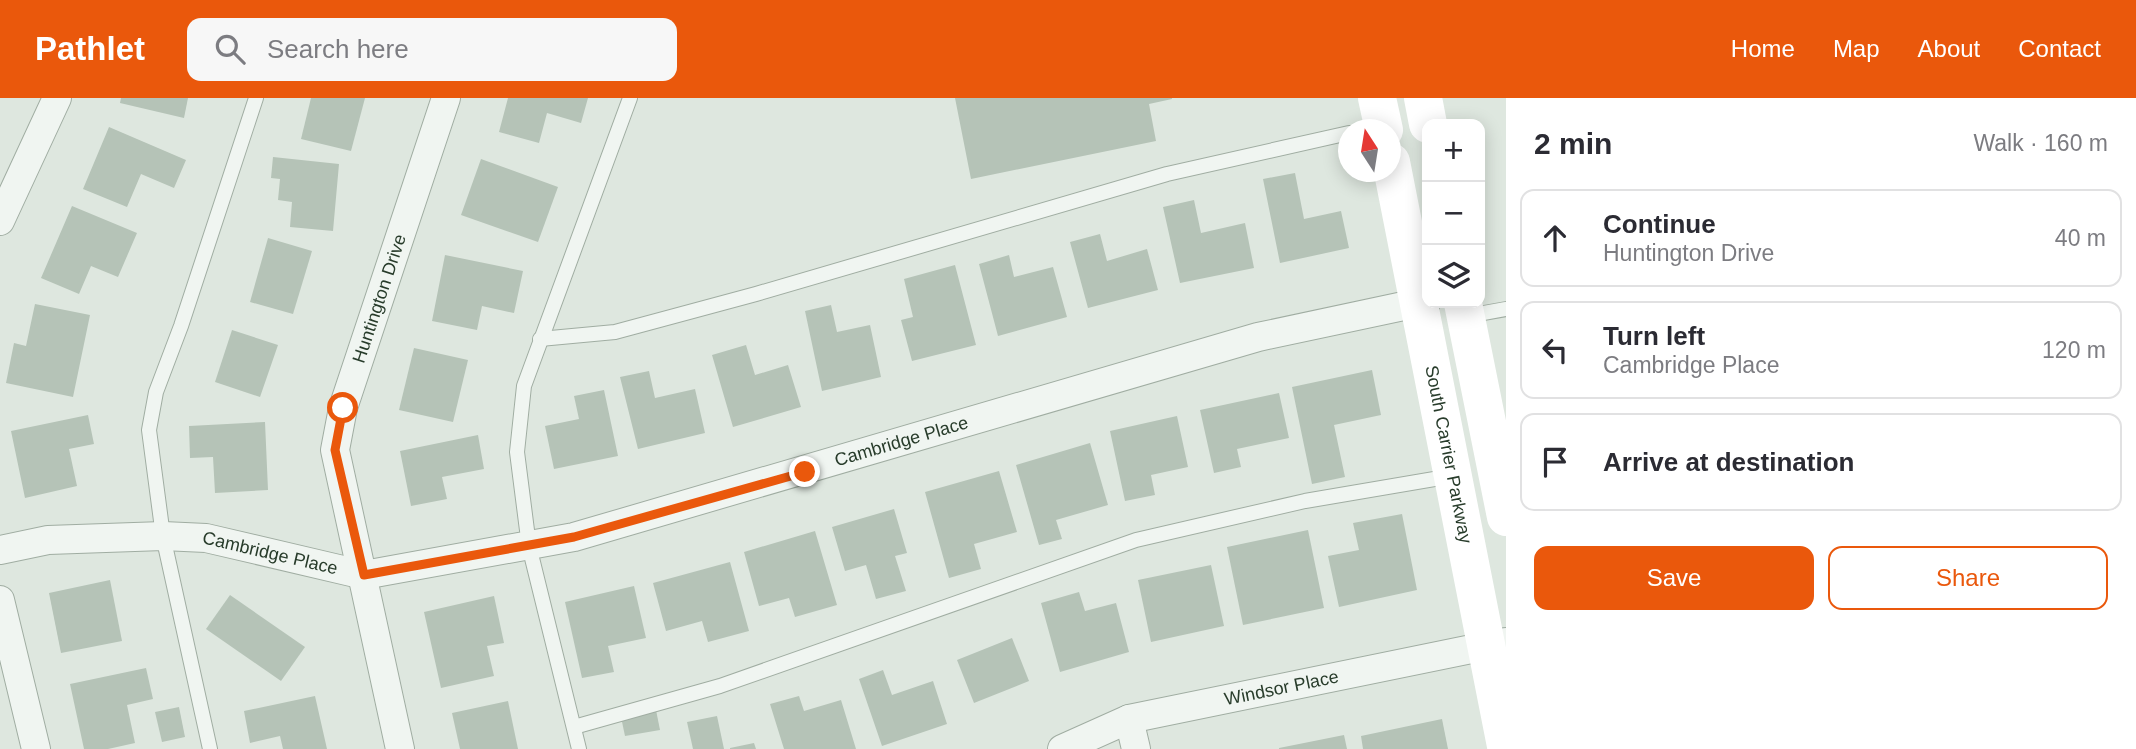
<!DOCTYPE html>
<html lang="en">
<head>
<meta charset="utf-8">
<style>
  body { margin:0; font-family:Arial,sans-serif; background:#f7f7f7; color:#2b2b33 }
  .controls { position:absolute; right:21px; top:21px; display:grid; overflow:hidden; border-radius:14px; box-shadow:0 4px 18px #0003 }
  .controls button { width:63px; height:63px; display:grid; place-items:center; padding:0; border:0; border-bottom:2px solid #e1e1e2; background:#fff; color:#2b2b33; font:35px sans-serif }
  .compass { position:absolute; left:1338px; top:21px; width:63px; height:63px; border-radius:50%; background:#fff; box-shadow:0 4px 18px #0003; rotate:348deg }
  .stop { position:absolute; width:21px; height:21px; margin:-16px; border:5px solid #ea580c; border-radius:50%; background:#fff }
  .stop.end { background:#ea580c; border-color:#fff; box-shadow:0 2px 7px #0008 }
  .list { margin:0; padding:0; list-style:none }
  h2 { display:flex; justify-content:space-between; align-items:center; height:91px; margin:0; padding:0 28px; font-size:30px }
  h2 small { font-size:23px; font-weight:400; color:#7c7c81 }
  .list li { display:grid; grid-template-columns:46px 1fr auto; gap:21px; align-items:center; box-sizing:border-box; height:98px; margin:0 14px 14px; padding:0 14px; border:2px solid #e1e1e2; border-radius:14px }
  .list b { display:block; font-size:26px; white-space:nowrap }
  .list p { margin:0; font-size:23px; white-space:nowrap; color:#7c7c81 }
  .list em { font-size:23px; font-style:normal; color:#7c7c81 }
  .actions { display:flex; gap:14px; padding:21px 28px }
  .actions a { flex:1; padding:16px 0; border:2px solid #ea580c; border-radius:14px; text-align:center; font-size:24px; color:#ea580c }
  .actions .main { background:#ea580c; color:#fff }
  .icon { flex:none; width:38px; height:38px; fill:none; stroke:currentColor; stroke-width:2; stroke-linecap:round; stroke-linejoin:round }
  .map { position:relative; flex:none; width:1506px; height:651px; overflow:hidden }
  header { display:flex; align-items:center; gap:42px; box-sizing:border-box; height:98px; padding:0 35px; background:#ea580c; color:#fff }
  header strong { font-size:33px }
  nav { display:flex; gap:38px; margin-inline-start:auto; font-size:24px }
  .search { width:490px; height:63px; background:#f7f7f7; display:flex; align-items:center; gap:18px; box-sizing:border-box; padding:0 24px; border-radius:14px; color:#7c7c81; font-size:26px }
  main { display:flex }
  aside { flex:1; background:#fff }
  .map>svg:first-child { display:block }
  .building { fill:#b5c3b7 }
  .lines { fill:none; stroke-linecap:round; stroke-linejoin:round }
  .service-casing { stroke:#a0ada2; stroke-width:16 }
  .minor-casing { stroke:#a0ada2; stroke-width:30 }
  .service { stroke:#f0f5f1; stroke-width:14 }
  .minor { stroke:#f0f5f1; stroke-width:28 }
  .secondary { stroke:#fff; stroke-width:38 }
  .route { stroke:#ea580c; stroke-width:9 }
  .labels { text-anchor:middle; stroke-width:6; stroke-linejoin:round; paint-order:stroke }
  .street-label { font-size:18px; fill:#283c2b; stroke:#edf4ee }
</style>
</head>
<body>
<header>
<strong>Pathlet</strong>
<div class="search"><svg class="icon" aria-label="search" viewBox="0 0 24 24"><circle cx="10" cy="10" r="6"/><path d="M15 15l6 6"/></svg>Search here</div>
<nav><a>Home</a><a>Map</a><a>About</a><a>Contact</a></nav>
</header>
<main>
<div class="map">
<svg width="1506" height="651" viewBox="0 0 1506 651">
  <rect width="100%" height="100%" fill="#dee7df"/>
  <!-- building -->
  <g class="building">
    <path d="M121 0H188L184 20 120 5Z"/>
    <path d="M311 0H365L351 53 301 41Z"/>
    <path d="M508 0H588L581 25 547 15 539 45 499 34Z"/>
    <path d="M955 0H1172V1L1149 6 1156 43 971 81Z"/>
    <path d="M109 29 186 62 174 90 141 76 127 109 83 91Z"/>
    <path d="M273 59 339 66 333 133 290 129 292 104 278 102 280 81 271 80Z"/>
    <path d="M481 61 558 89 538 144 461 117Z"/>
    <path d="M1295 75 1304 121 1341 113 1349 150 1280 165 1263 81Z"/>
    <path d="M1194 102 1201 135 1245 125 1254 170 1180 185 1163 109Z"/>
    <path d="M72 108 137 135 118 179 91 168 79 196 41 180Z"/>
    <path d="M1100 136 1107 163 1147 151 1158 192 1088 210 1070 144Z"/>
    <path d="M268 140 312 153 293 216 250 204Z"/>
    <path d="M445 157 523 173 514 215 482 208 477 232 432 223Z"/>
    <path d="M1009 157 1014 179 1053 169 1067 219 998 238 979 166Z"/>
    <path d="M955 167 976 247 912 263 901 222 913 219 904 181Z"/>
    <path d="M35 206 90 217 73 299 6 285 14 245 26 248Z"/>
    <path d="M831 207 837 234 870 227 881 279 822 293 805 213Z"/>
    <path d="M232 232 278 247 260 299 215 284Z"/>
    <path d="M746 247 755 277 788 267 801 309 733 329 712 257Z"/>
    <path d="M414 250 468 262 453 324 399 312Z"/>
    <path d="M1372 272 1381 317 1334 327 1345 379 1312 386 1292 289Z"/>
    <path d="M649 273 655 300 695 291 705 335 638 351 620 279Z"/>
    <path d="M604 292 618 358 554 371 545 328 579 321 574 298Z"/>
    <path d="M1279 295 1289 340 1237 351 1241 369 1214 375 1200 312Z"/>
    <path d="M88 317 94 346 69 351 77 388 25 400 11 333Z"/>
    <path d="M1177 318 1188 369 1151 377 1155 397 1125 403 1110 333Z"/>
    <path d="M265 324 268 392 215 395 213 359 190 360 189 328Z"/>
    <path d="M478 337 484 371 442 379 447 401 411 408 400 353Z"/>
    <path d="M1090 345 1108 407 1056 422 1062 441 1039 447 1016 367Z"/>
    <path d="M999 373 1017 434 974 446 981 471 949 480 925 394Z"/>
    <path d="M894 411 907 455 895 458 906 493 876 501 866 467 845 473 832 429Z"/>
    <path d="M1402 416 1417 492 1339 509 1328 458 1359 452 1353 425Z"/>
    <path d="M1308 432 1324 510 1243 527 1227 449Z"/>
    <path d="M815 433 837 507 795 519 789 500 759 508 744 454Z"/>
    <path d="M730 464 749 533 708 544 702 523 666 533 653 485Z"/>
    <path d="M1211 467 1224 528 1151 544 1138 482Z"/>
    <path d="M110 482 122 543 61 555 49 495Z"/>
    <path d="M634 488 646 540 608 548 614 574 582 580 565 504Z"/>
    <path d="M1079 494 1085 513 1116 505 1129 554 1060 574 1041 505Z"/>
    <path d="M230 497 305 549 281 583 206 531Z"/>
    <path d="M494 498 504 545 487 548 494 578 441 590 424 514Z"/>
    <path d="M1012 540 1029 583 974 605 957 562Z"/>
    <path d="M146 570 153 601 127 607 135 645 108 651H84L70 586Z"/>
    <path d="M883 572 892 597 933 583 947 626 882 648 859 581Z"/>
    <path d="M315 598 327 651H283L280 638 250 645 244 613Z"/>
    <path d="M799 598 804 613 841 602 856 651H784L770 606Z"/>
    <path d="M508 603 518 651H460L452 615Z"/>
    <path d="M179 609 185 639 162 644 155 614Z"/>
    <path d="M656 612 660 632 625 638 621 619Z"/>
    <path d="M717 618 724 651H693L687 624Z"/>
    <path d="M1442 621 1448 651H1363L1361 638Z"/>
    <path d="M1344 637 1347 651H1279V650Z"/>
    <path d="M754 645 756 651H730V650Z"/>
  </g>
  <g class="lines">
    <!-- service casing -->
    <g class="service-casing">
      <g id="service">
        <path d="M1467 218 1506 211"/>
        <path d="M540 241 615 234 756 196 1167 76 1349 35"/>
        <path d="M574 629 720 588 1136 442 1305 403 1452 378"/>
        <path d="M210 651 163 438 149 332 156 294 181 228 256 0"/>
        <path d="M579 651 529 448 517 354 524 288 630 0"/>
      </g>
    </g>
    <!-- minor casing -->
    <g class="minor-casing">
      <g id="minor">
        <path d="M0 123 57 0"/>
        <path id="s1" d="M0 452 48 442 163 438 206 440 364 477 574 439 1258 239 1427 203"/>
        <path d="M0 502 36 651"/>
        <path d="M1129 621 1136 651"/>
        <path id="s2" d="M400 651 335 352 343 310 446 0"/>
        <path id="s3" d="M1062 651 1129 621 1506 544"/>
      </g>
    </g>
    <!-- service -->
    <use href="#service" class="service"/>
    <!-- minor -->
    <use href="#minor" class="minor"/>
    <!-- secondary -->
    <g class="secondary">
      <path d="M1377 0 1384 32"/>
      <path d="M1423 0 1428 26"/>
      <path id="s4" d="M1391 64 1506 648"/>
      <path d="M1463 205 1506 419"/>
    </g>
  </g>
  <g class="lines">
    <!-- route -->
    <path class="route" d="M343 310 335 352 364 477 574 439 805 374"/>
  </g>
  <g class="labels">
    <!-- street labels -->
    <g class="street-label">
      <text dy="6" stroke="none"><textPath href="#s2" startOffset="464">Huntington Drive</textPath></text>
      <text dy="6" stroke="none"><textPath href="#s1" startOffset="924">Cambridge Place</textPath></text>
      <text dy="6" stroke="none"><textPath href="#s4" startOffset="298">South Carrier Parkway</textPath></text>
      <text dy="6" stroke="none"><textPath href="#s1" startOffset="273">Cambridge Place</textPath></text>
      <text dy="6" stroke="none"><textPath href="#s3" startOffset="229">Windsor Place</textPath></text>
    </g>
  </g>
</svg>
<div class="controls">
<button>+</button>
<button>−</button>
<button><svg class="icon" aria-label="layers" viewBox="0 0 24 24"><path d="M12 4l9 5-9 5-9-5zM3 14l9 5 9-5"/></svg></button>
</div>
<svg class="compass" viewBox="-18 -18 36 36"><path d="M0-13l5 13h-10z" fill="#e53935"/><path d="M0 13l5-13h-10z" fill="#7c7c81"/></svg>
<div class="stop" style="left:343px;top:310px"></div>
<div class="stop end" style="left:805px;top:374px"></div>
</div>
<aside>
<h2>2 min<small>Walk · 160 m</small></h2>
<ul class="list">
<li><svg class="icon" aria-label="ahead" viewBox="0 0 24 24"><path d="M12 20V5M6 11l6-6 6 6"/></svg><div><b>Continue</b><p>Huntington Drive</p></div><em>40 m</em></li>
<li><svg class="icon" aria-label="left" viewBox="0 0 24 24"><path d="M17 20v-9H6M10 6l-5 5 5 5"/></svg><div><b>Turn left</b><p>Cambridge Place</p></div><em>120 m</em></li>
<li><svg class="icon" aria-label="arrive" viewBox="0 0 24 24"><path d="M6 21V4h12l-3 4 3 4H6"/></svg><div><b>Arrive at destination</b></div></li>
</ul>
<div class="actions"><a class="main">Save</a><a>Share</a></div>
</aside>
</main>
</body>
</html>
